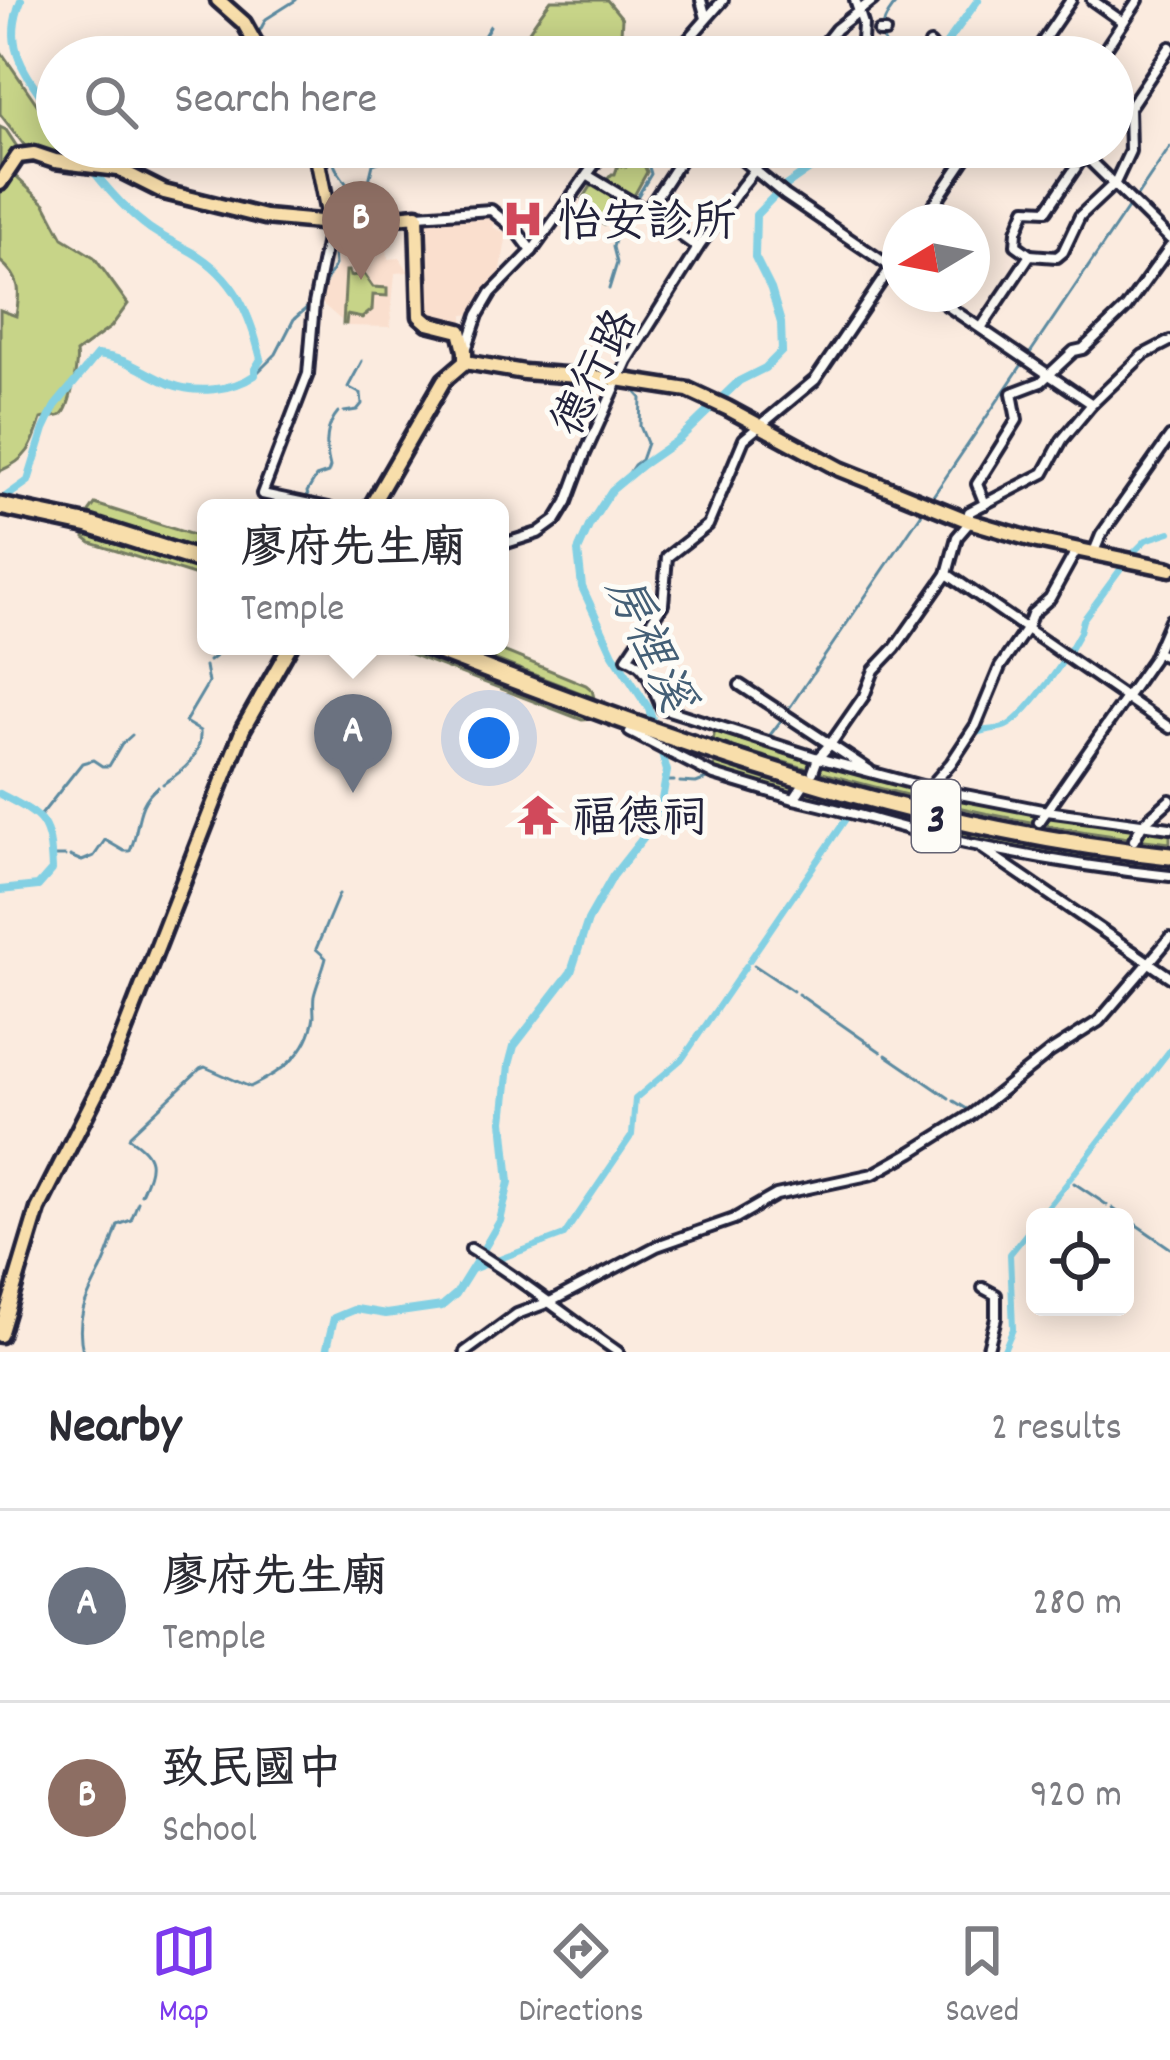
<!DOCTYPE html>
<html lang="en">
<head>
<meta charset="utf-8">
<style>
  body { margin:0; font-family:Dekko,"LXGW WenKai TC",sans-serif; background:#f2f2f3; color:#2b2b33 }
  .controls { position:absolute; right:36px; bottom:36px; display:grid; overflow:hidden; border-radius:18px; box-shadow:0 6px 30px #0003 }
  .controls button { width:108px; height:108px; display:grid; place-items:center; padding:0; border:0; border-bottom:3px solid #e1e1e2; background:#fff; color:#2b2b33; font:60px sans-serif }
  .compass { position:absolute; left:882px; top:204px; width:108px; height:108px; border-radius:50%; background:#fff; box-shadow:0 6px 30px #0003; rotate:260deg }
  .you { position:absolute; left:489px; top:738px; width:42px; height:42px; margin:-30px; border:9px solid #fff; border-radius:50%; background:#1a73e8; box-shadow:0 0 0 18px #1a73e833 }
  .badge { display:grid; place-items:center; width:78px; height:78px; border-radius:50%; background:#7c3aed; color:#fff; font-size:39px; font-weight:700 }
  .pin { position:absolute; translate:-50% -99px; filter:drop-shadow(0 3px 6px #0008) }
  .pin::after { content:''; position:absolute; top:63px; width:42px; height:36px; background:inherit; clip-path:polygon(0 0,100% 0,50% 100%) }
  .popup { position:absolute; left:197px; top:499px; width:312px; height:156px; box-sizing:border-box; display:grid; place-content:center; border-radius:18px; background:#fff; filter:drop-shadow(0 3px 9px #0005); font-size:39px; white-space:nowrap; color:#7c7c81 }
  .popup b { font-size:45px; color:#2b2b33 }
  .popup::after { content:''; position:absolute; left:50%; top:100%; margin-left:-24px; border:24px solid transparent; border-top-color:#fff }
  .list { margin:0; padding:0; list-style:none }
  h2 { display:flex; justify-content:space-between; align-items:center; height:156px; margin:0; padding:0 48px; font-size:51px }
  h2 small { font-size:39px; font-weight:400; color:#7c7c81 }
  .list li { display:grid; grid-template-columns:78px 1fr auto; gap:36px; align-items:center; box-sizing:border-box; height:192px; padding:0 48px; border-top:3px solid #e1e1e2 }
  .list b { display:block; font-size:45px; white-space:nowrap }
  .list p { margin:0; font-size:39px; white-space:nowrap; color:#7c7c81 }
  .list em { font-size:39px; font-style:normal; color:#7c7c81 }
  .icon { flex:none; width:66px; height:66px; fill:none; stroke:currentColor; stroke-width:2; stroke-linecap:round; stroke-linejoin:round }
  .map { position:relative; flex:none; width:1170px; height:1352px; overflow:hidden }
  .search { position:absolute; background:#fff; box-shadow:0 6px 30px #0003; left:36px; right:36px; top:36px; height:132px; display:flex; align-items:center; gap:30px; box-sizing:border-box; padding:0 42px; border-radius:66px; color:#7c7c81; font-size:45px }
  .sheet { height:540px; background:#fff }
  nav { display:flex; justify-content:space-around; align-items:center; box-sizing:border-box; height:168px; border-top:3px solid #e1e1e2; background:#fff; font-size:33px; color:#7c7c81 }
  nav a { display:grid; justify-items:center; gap:6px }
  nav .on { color:#7c3aed }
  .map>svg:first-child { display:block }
  .built { fill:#fadfce }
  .green { fill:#c7d488; stroke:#747b62; stroke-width:3 }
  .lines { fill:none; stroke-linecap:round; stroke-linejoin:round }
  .stream { stroke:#5c8aa0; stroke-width:3 }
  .canal { stroke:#83d0e3; stroke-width:6 }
  .river { stroke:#83d0e3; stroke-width:8 }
  .minor-casing { stroke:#22223b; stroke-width:16 }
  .major-casing { stroke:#22223b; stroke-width:21 }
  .highway-casing { stroke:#22223b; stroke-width:24 }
  .minor { stroke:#fdfcf7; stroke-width:8 }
  .major { stroke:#f8deab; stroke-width:12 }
  .highway { stroke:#f8deab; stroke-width:15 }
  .labels { text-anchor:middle; stroke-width:10; stroke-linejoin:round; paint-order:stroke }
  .shield { fill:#fdfcf7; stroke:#646373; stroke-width:3 }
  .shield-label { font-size:42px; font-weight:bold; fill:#22223b }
  .poi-label { font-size:45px; fill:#22223b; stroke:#fdfcf7; text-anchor:start }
  .street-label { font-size:45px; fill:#22223b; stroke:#fdfcf7 }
  .water-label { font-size:48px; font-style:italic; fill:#445f76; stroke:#fdfcf7 }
</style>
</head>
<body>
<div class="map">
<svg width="1170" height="1352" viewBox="0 0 1170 1352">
  <rect width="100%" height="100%" fill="#fbebdf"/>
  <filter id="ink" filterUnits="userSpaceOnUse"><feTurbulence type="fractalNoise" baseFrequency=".00833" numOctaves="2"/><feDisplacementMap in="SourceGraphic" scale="24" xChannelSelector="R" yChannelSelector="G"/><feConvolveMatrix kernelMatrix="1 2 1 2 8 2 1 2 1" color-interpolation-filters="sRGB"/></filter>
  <g filter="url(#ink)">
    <!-- built -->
    <g class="built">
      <path d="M492 214 494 228 507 233 500 276 473 314 463 315V326L432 318 426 313 422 219Z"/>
      <path d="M398 221 387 247 388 259 400 258 409 272 395 273 390 327 348 326 320 302 322 288 337 267 336 238 342 227Z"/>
    </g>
    <!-- green -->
    <g class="green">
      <path d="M551 0H607L622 18 621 33 613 39 601 57H511C525 38 536 19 551 0Z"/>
      <path d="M0 50 49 122 61 153 59 156 28 150 0 114Z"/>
      <path d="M0 127 6 130 21 153 13 174 45 204 63 238 94 257 128 304 111 327 76 353C78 364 71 407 62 415 60 417 44 418 41 419 32 447 28 459 0 471V310L16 316C20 291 22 279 0 261Z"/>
      <path d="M636 148 647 172 630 203 617 195 604 225 588 216 594 208 583 199 595 180 602 185 612 174H615L618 165 626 167Z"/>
      <path d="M346 271H349L350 276 364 274 373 287 387 288V296L373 295 372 310 362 318 347 315 346 324H343Z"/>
      <path d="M95 504 206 539V551L87 515Z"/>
      <path d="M85 531 206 567V579L91 543 85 538Z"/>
      <path d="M390 646H412L594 717V719L582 720Z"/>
      <path d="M460 646H491L586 685 592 690 594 698Z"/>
      <path d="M715 729 864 775 1170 830V843C1014 826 863 787 713 741Z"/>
      <path d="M717 761C863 812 1017 844 1170 861V871C1061 860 956 837 851 809 806 797 761 786 717 771L713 768Z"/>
    </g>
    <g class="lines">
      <!-- stream -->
      <g class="stream">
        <path d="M282 57 265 47 259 32 266 19 296 0"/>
        <path d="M471 57 490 26"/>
        <path d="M887 57C881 29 879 22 899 0"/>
        <path d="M343 147 333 151C331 170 343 175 350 190L344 216"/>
        <path d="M636 199 651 174 643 147"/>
        <path d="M1135 199 1170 147"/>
        <path d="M351 203 369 181 373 164 384 160V147"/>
        <path d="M609 289 617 263 613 247 620 222 630 207"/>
        <path d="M319 294 335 265 334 252 341 225"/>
        <path d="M612 318 616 327"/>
        <path d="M615 334 621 365"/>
        <path d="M1028 356 1130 205"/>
        <path d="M255 375 276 354 294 319 309 306"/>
        <path d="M344 412 357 410 362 404 361 394 348 387 362 361"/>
        <path d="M625 479 634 465 641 460 647 443 640 426 641 398 629 385"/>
        <path d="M931 499 1023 363"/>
        <path d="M309 500 307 492 316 477 328 473 330 467C325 448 325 427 338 412"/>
        <path d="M209 661 228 646"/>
        <path d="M788 710 924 510"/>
        <path d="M767 739 783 718"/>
        <path d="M666 781H674"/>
        <path d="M680 782 696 783 709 778"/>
        <path d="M163 784C183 771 202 757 200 731L185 722 208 683 205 666"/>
        <path d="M41 815 82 763 93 760 102 766H109L122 744 132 735"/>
        <path d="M51 856H65"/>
        <path d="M70 856 82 861 94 856 105 840 124 851H130C140 829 135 803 158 787"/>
        <path d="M749 961V962"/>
        <path d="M754 965 793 991"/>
        <path d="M798 994 881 1052"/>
        <path d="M886 1055 949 1098"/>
        <path d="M954 1101 967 1109"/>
        <path d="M1074 1183 1107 1205"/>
        <path d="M141 1194C154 1165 156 1155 129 1138L130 1135 200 1069 205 1067 250 1087C281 1072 309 1054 314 1016 314 1011 313 1002 314 996 317 983 323 971 326 958L316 949 339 894"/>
        <path d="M1112 1208 1123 1216"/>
        <path d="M1125 1217 1170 1248"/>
        <path d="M83 1352C75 1318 86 1299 101 1270 108 1256 113 1240 118 1225L131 1220 138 1202"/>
      </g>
      <!-- canal -->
      <g class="canal">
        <path d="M1068 653 1080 632 1083 620 1130 556 1146 540 1170 532"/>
        <path d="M972 736C983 727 996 732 1008 725 1024 716 1055 674 1065 658"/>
        <path d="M937 788 951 767"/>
        <path d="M749 961 848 816"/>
        <path d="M632 1135 635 1099 683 1058 746 966"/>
        <path d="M1069 1180 1170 1050"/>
        <path d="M1040 1217 1067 1183"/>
        <path d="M497 1260 564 1235 630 1138"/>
        <path d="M472 1270 485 1265"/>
        <path d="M1003 1352 1013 1329 1010 1254 1035 1223"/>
      </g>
      <!-- river -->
      <g class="river">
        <path d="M21 0C0 52 30 77 57 119"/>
        <path d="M926 57 944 47 978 0"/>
        <path d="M0 501 28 481 44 429 55 406 97 355C131 359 141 372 170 384 196 394 232 391 255 375V369L261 359C250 314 235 277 192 252 176 243 158 236 144 224 118 204 94 173 75 147"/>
        <path d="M656 732 649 709 613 654 582 587 578 551 590 524 612 490 642 465 678 440 739 381 765 368 782 351 781 323 771 289 755 257 756 215 781 189 824 159 834 147"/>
        <path d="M0 794C43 817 50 818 52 870L38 886 0 890"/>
        <path d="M326 1352 334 1318 356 1309 386 1314 442 1306 456 1294 476 1262 500 1221 509 1182 503 1121 509 1065 514 1046 571 972 588 920 613 876 650 829 662 800 667 771 660 746"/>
      </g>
      <!-- minor casing -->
      <g class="minor-casing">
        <g id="minor">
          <path d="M701 0 706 18"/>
          <path d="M855 0 863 24 861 57"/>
          <path d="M1092 0 1123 22"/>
          <path d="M879 32H885"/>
          <path d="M930 44 940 57"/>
          <path d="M673 57 723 0"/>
          <path d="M814 57 836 29 873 0"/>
          <path d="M1032 57 1071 0"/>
          <path d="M1100 57 1138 0"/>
          <path d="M727 147 785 195 900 273"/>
          <path d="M1076 147 1170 239"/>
          <path d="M587 175 647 211 698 248"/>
          <path d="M647 211 689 147"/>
          <path d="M418 215 491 210 517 231 532 251"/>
          <path d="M922 222 973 147"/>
          <path d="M900 254 815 380 744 439 708 525 667 557 663 604 627 658C649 665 652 688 662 708L818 758 929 788 1047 811 1170 828"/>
          <path d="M1030 255 1016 245 1017 231 1026 209 1047 210 1085 154"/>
          <path d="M930 294 1092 404"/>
          <path d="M981 328 1030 255 1057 257 1063 252 1080 216 1115 183 1130 151 1129 108 1170 47"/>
          <path d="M466 350 478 315 491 293 532 251 607 147"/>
          <path d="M985 504 977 484 1017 420 1012 393 1041 382 1074 351 1083 349 1126 308 1170 247"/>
          <path d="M329 508 262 494 308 374 314 304 330 224"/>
          <path d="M500 545 538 533 556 520 567 502 584 456 627 361 698 248 741 187 773 147"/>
          <path d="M1094 552 1101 535 1170 437"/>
          <path d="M947 574 1170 728"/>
          <path d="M1157 653 1170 658"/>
          <path d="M740 685 869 770"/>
          <path d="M630 732 714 775 794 799"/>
          <path d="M813 772 818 758 832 742 864 696 874 670 895 648 947 574 957 537 969 523V512L1044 473 1062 440 1092 404 1143 355 1170 341"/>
          <path d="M802 787 794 799C855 812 914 833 975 845 1040 859 1105 869 1170 876"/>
          <path d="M930 787 951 763 976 725 1000 667 1027 628 1032 614 1050 598 1077 549"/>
          <path d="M1039 822 1153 659 1170 620"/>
          <path d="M1134 840 1142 825 1170 800"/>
          <path d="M983 849 1170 977"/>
          <path d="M471 1249C523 1280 568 1318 618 1352"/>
          <path d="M983 1288 996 1295V1318L987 1352"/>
          <path d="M465 1352 517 1314 552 1301 657 1246 734 1219 776 1195 873 1174 912 1152 971 1115 1050 1052 1099 1021 1170 938"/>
        </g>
      </g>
      <!-- major casing -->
      <g class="major-casing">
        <g id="major">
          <path d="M218 0 244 23 263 57"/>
          <path d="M315 147 330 223"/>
          <path d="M0 183 18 156 34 154 55 161 118 169 164 192 265 217 330 223 417 215 420 316 428 323 460 331 465 351V362L444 380 370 508"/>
          <path d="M465 362 524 372 617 379 688 390 727 408 840 469 969 521 1037 541 1170 569"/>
          <path d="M0 1335 38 1209 113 1061 243 729 290 646"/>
        </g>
      </g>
      <!-- highway casing -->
      <g class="highway-casing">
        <g id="highway">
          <path d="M0 506 89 525 206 562"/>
          <path d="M426 646C670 740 908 829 1170 856"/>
        </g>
      </g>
      <!-- minor -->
      <use href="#minor" class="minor"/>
      <!-- major -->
      <use href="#major" class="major"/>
      <!-- highway -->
      <use href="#highway" class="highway"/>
    </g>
  </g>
  <!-- icons -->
  <defs>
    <g id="hospital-bare" transform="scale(3.24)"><path d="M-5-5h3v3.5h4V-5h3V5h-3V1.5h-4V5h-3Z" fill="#d1495b" stroke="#fdfcf7" stroke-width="2.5" paint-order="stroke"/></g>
    <g id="temple-bare" transform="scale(3.24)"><path d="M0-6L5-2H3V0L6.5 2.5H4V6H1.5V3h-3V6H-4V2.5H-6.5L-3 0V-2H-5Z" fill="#d1495b" stroke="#fdfcf7" stroke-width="2.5" paint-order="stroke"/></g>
  </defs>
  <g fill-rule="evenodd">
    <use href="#hospital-bare" x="523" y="219"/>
    <use href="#temple-bare" x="538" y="815"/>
  </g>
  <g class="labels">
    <!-- shield labels -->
    <rect class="shield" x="912" y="780" width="48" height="72" rx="9"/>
    <g class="shield-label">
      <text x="936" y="831">3</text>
    </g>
    <!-- poi labels -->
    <g class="poi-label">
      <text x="557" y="235">怡安診所</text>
      <text x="572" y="831">福德祠</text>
    </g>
    <!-- street labels -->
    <g class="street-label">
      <text transform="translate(592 371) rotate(-63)" y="16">德行路</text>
    </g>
    <!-- water labels -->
    <g class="water-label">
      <text transform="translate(652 642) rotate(65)" y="17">房裡溪</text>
    </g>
  </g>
</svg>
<div class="controls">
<button><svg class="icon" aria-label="locate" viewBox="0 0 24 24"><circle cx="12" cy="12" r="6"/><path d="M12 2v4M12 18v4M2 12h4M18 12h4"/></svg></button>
</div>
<svg class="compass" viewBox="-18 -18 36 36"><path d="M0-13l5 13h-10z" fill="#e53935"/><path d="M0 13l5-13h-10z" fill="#7c7c81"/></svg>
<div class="you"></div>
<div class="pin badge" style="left:353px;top:793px;background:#6b7280">A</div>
<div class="popup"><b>廖府先生廟</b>Temple</div>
<div class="pin badge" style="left:361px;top:280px;background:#8d6e63">B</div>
<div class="search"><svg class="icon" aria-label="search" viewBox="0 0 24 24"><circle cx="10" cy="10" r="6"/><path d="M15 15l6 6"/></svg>Search here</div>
</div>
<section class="sheet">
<h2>Nearby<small>2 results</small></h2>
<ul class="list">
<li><span class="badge" style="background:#6b7280">A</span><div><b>廖府先生廟</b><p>Temple</p></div><em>280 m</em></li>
<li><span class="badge" style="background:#8d6e63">B</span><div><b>致民國中</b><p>School</p></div><em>920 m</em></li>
</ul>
</section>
<nav>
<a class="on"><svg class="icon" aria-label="map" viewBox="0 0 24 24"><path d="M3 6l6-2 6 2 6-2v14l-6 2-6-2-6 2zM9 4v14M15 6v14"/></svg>Map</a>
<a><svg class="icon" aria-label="directions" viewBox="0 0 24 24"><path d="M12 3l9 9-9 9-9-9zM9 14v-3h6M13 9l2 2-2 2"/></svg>Directions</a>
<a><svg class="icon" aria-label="saved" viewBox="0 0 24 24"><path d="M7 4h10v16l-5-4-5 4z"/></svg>Saved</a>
</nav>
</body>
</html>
